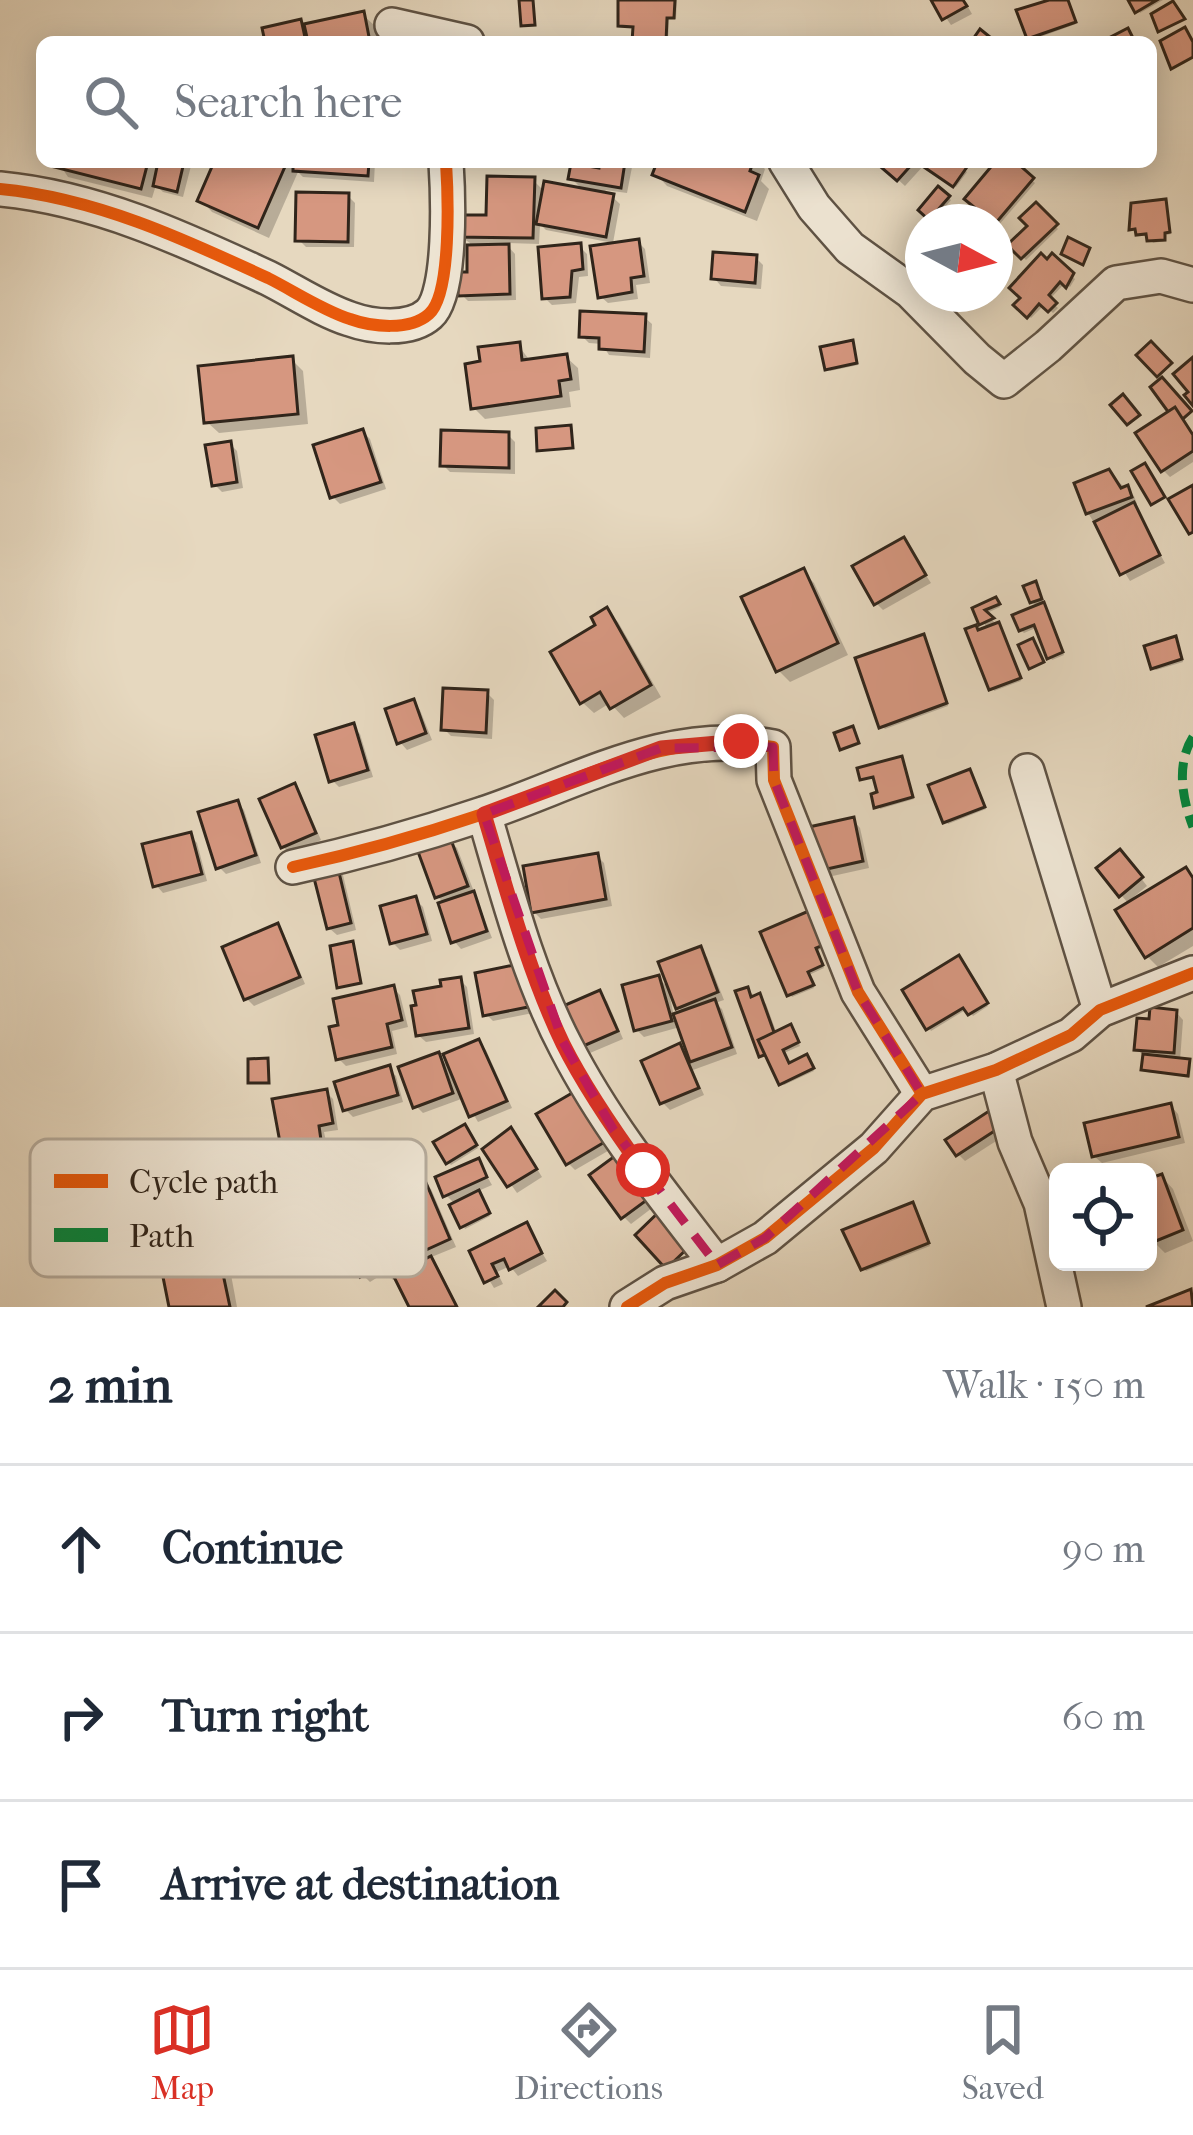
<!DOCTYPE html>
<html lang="en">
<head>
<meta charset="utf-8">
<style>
  body { margin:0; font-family:"IM FELL French Canon",serif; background:#f6f6f7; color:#1f2937 }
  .controls { position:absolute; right:36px; bottom:36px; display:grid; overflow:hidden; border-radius:18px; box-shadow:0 6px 30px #0003 }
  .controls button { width:108px; height:108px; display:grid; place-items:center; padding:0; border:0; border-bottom:3px solid #e0e1e3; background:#fff; color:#1f2937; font:60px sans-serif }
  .compass { position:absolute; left:905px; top:204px; width:108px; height:108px; border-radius:50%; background:#fff; box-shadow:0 6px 30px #0003; rotate:97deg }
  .stop { position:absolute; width:36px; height:36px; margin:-27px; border:9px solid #d93025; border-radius:50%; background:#fff }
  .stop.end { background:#d93025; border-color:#fff; box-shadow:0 3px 12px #0008 }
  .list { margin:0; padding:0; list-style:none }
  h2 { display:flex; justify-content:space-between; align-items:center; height:156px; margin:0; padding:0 48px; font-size:51px }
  h2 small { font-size:39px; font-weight:400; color:#747a83 }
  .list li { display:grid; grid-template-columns:78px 1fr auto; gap:36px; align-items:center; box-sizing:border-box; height:168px; padding:0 48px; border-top:3px solid #e0e1e3 }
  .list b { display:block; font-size:45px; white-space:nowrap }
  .list em { font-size:39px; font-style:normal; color:#747a83 }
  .icon { flex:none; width:66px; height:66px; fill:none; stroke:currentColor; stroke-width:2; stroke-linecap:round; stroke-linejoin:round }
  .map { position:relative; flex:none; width:1193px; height:1307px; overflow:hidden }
  .search { position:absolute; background:#fff; box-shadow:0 6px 30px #0003; left:36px; right:36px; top:36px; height:132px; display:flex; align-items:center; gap:30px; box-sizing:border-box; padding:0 42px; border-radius:18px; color:#747a83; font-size:45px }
  .sheet { height:660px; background:#fff }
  nav { display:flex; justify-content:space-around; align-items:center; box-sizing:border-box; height:168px; border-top:3px solid #e0e1e3; background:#fff; font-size:33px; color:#747a83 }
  nav a { display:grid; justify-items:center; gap:6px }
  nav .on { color:#d93025 }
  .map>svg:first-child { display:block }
  .shadow { fill:#0003 }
  .building { fill:#d69780; stroke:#30251b; stroke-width:3 }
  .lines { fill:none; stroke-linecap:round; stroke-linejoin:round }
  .street-casing { stroke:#5e5244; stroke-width:38 }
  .street { stroke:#efe6d5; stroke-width:33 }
  .quiet { stroke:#00873e; stroke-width:9; stroke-dasharray:18 9; stroke-linecap:butt }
  .cycleway-casing { stroke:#efe6d5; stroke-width:20 }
  .cycleway { stroke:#e8590c; stroke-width:12 }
  .route { stroke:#d93025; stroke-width:15 }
  .marked { fill:none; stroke:#c2185b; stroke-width:9; stroke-dasharray:24 15; stroke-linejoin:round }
  .key { fill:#efe6d5; stroke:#b6ac9d; stroke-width:3 }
  .key-label { font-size:33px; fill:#30251b }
</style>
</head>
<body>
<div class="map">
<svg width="1193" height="1307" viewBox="0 0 1193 1307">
  <rect width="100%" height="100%" fill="#e6d8bf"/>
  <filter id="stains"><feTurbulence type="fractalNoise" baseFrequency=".00167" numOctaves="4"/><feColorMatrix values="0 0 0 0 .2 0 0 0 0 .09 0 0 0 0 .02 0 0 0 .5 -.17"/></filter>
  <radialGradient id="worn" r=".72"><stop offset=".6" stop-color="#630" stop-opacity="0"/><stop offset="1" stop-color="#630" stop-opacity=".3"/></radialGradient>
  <!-- shadow -->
  <g class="shadow">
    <path d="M621 0H677L676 19H669L668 42H636V28L621 24Z"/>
    <path d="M934 0H964L972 14 951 25Z"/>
    <path d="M1059 0H1068L1076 24 1032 40 1030 37Z"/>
    <path d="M1132 0H1163L1140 13Z"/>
    <path d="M363 15 375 26 378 42H268L301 23 305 27Z"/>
    <path d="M58 162H192L183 197 163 192 156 185 152 198 68 177Z"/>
    <path d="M217 162H291L296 167V162H375L374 182 303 177 298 172 269 238 212 212 201 200Z"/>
    <path d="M603 162H633L627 193 605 190 620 204 613 243 546 230 540 224 539 244 505 243 515 254 516 300 468 301 461 294 470 275V243L458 235 489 218 533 180 545 192H585L571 178 601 171Z"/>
    <path d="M661 162H758L765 169 761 181 769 189 757 221 667 186 656 174Z"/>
    <path d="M879 162H954L967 172 956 187 925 164 905 186Z"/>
    <path d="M999 162H1011L1035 183 998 226 995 223Z"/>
    <path d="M939 190 951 200 934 221 922 210Z"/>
    <path d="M348 196 355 203 354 247H306L298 239Z"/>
    <path d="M1165 202 1171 234 1166 235V241L1153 243 1149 236H1141L1132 228Z"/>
    <path d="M1036 206 1058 229 1026 260 1011 245 1031 226Z"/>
    <path d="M638 242 645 249 650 283 636 285 638 299 608 303 600 296Z"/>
    <path d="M580 247 587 254 588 276 579 277 576 303 552 305 545 298Z"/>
    <path d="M756 258 763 265 761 289 721 286 714 278Z"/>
    <path d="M1052 258 1075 279 1070 287 1065 283 1049 300 1058 308 1053 313 1044 305 1031 318 1017 305Z"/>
    <path d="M644 317 652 324 650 358 609 355 602 344 589 343 582 336Z"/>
    <path d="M852 343 858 365 830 371 828 368Z"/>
    <path d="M518 345 531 362 566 357 578 368 580 390 569 392 571 407 485 419 474 408Z"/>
    <path d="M292 360 303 371 308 424 219 433 207 422Z"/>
    <path d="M1171 413 1182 416V424L1192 416 1184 423 1193 436V462L1170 477 1163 470Z"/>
    <path d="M363 432 370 439 386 489 340 504 333 497Z"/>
    <path d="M508 435 515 442V474L450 472 443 465Z"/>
    <path d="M230 444 237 451 243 488 222 492 215 485Z"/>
    <path d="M1109 473 1134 496 1137 504 1133 506 1165 563 1130 581 1088 513Z"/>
    <path d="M903 540 931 583 883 610 876 603Z"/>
    <path d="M803 572 814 583 848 655 790 682 779 671Z"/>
    <path d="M1038 587 1043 602 1040 603 1064 655 1052 660 1038 627 1024 633 1021 630 1039 608 1032 602Z"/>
    <path d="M999 603 1000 607 985 614 1001 628 1021 681 994 691 980 633 988 630 976 609Z"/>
    <path d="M607 611 618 622 661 697 624 718 610 703 594 713 582 702 599 626Z"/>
    <path d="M926 640 948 706 885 729 882 726Z"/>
    <path d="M1178 642 1183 662 1156 670 1153 667Z"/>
    <path d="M487 693 494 700 492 739 451 736 444 729Z"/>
    <path d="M413 702 420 710 432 740 407 750 400 742Z"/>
    <path d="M353 727 360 734 373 777 339 787 332 780Z"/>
    <path d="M901 759 914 799 880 809 876 779H863Z"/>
    <path d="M970 772 986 809 948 824 946 821Z"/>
    <path d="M294 787 301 794 321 840 291 854 283 847Z"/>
    <path d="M237 803 244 810 261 863 226 874 219 867Z"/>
    <path d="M853 820 860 828 869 868 828 877 821 869Z"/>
    <path d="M190 835 197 843 207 881 163 893 156 885Z"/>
    <path d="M449 841 457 848 492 938 461 949 454 941 445 904 438 897Z"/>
    <path d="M597 856 604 863 612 906 541 919 534 912Z"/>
    <path d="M1127 860 1147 886 1130 900 1132 903 1186 871 1193 878V946L1158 967 1147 956 1130 905 1121 895Z"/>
    <path d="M336 868 343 875 356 930 337 935 329 928Z"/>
    <path d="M416 900 423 907 432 941 400 950 393 943Z"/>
    <path d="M810 914 826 947 816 951 824 968 809 975 814 988 792 997 790 994Z"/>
    <path d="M277 927 284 934 305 984 254 1006 247 999Z"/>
    <path d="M700 950 707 957 724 1000 715 1003 722 1009 737 1054 693 1070 704 1095 670 1110 663 1103 679 1047 692 1060 680 1027 644 1037 637 1030 658 978 668 987 674 1017 684 1013 679 1008Z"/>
    <path d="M961 962 988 1006 973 1016 967 1009 931 1031 906 991Z"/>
    <path d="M518 967 533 1013 493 1021 486 1014Z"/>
    <path d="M460 980 467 987 474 1034 426 1042 418 1035 445 989Z"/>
    <path d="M393 988 400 995 408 1027 392 1031 397 1054 346 1066 339 1059Z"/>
    <path d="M747 990 766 1004 777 1034 793 1031 800 1046 784 1053 790 1066 809 1061 814 1071 784 1085 782 1083 771 1061 761 1055Z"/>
    <path d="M600 994 607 1001 623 1039 590 1053 583 1045Z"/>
    <path d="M1176 1012 1183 1020 1180 1061 1191 1065 1190 1077 1147 1072 1146 1058 1137 1049 1152 1022Z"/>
    <path d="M478 1043 486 1050 512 1108 478 1122 464 1098 423 1113 416 1106 438 1056 453 1071Z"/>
    <path d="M389 1069 396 1076 403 1102 353 1117 346 1110Z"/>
    <path d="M326 1092 333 1099 338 1130 324 1132 327 1146 291 1153 284 1146Z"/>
    <path d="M578 1093 613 1148 575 1170 568 1163Z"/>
    <path d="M1171 1106 1178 1114 1185 1143 1102 1163 1094 1156Z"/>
    <path d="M995 1122 1004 1136 965 1161 958 1154Z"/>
    <path d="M467 1130 478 1148 451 1165 448 1162Z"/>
    <path d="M518 1138 542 1177 517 1193 486 1149Z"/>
    <path d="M623 1154 660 1202 631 1224 624 1217Z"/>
    <path d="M478 1161 492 1185 476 1192 490 1216 465 1229 456 1205 446 1195Z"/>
    <path d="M1162 1177 1173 1189 1193 1241 1165 1253 1155 1243 1148 1246V1182Z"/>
    <path d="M424 1182 431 1189 456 1247 429 1258 438 1267 458 1307H412L398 1278 393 1280 386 1272 370 1282 363 1275 355 1240 346 1229 340 1233 333 1226 361 1193 412 1269 428 1261 419 1252 408 1227 403 1229 396 1221Z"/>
    <path d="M915 1208 930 1246 866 1271 863 1268Z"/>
    <path d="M526 1226 547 1261 518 1276 510 1266 497 1272 503 1284 494 1288 473 1253Z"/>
    <path d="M218 1258 230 1269 237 1307H172Z"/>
  </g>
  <!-- building -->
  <g class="building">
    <path d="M519 0H533L535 25 521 26Z"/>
    <path d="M618 0H675L674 18H667L666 42H632L633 27 618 26Z"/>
    <path d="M931 0H963L967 6 942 20Z"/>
    <path d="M1049 0H1068L1076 22 1027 39 1016 10Z"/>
    <path d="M1128 0H1157L1135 13Z"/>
    <path d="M1173 1 1185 19 1158 32 1151 14Z"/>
    <path d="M364 11 370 42H308L304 24Z"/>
    <path d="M301 19 306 42H265L262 28Z"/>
    <path d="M1185 27 1193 42V57L1171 69 1160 41Z"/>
    <path d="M1128 28 1135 42H1103V41Z"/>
    <path d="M980 29 990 37 986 42H971Z"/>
    <path d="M55 162H148L141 189 54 167Z"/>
    <path d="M158 162H184L177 192 153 186Z"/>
    <path d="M214 162H287L258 228 197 201Z"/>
    <path d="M293 162H369L368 176 293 171Z"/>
    <path d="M600 162H625L621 188 568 179 571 163 599 168Z"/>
    <path d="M657 162H753L750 171 759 175 745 212 652 175Z"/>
    <path d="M875 162H914L897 181Z"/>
    <path d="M923 162H959L967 167 953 187 921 165Z"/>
    <path d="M995 162H1016L1034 178 995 224 964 199Z"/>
    <path d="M487 176 535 177 533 238 455 237 456 215H486Z"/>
    <path d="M544 181 614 194 606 237 536 224Z"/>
    <path d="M938 186 950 196 929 220 918 210Z"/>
    <path d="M296 192 349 193 348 242 295 241Z"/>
    <path d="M1166 199 1170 232 1165 233V240L1147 241 1146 234 1136 235 1135 229 1129 230 1131 203Z"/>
    <path d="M1036 202 1058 224 1021 259 1007 245 1027 226 1019 218Z"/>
    <path d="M1068 237 1090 248 1083 265 1061 254Z"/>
    <path d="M639 239 644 276 631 278 632 292 598 298 590 246Z"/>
    <path d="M581 243 583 269 572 271 570 297 542 299 538 247Z"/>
    <path d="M509 244 510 294 458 296 457 272H467V245Z"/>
    <path d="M713 252 757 255 755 283 711 279Z"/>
    <path d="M1041 253 1047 259 1052 253 1074 273 1066 288 1060 282 1049 295 1057 303 1048 312 1039 304 1027 318 1013 305 1020 298 1009 288Z"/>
    <path d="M580 311 646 314 644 352 599 349V338L579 337Z"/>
    <path d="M853 340 857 363 825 370 820 347Z"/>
    <path d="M1151 341 1172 363 1157 377 1136 355Z"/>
    <path d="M520 342 522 360 567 354 571 379 559 381 561 396 471 409 465 364 480 361 478 347Z"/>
    <path d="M293 356 298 414 204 423 198 366Z"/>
    <path d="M1193 357V406L1184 395 1188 392 1173 374Z"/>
    <path d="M1162 377 1192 411 1177 424 1150 387Z"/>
    <path d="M1123 394 1140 415 1127 425 1110 405Z"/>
    <path d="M1175 407 1193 435V451L1161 472 1135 433Z"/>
    <path d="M571 425 573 448 537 451 536 428Z"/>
    <path d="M363 429 381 482 330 498 313 445Z"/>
    <path d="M441 430 509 432V468L440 466Z"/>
    <path d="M231 441 237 482 212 486 205 445Z"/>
    <path d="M1145 463 1165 497 1151 505 1131 471Z"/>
    <path d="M1109 469 1121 488 1128 485 1132 497 1086 514 1074 483Z"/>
    <path d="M1193 485V532L1189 534 1168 499Z"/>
    <path d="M1134 502 1160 555 1120 575 1094 522Z"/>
    <path d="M904 537 926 575 874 605 852 566Z"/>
    <path d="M804 568 838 643 776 672 741 597Z"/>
    <path d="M1036 581 1042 599 1030 603 1023 586Z"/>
    <path d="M996 597 1000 604 985 610 994 618 979 625 972 608Z"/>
    <path d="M1044 602 1063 652 1047 659 1034 625 1019 631 1012 615Z"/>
    <path d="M607 607 651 685 610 709 600 692 580 704 550 652 595 625 591 617Z"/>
    <path d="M999 622 1021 678 989 690 965 629 976 625 978 630Z"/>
    <path d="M924 634 947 703 879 728 855 658Z"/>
    <path d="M1176 636 1182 659 1151 669 1144 646Z"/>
    <path d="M1033 638 1044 662 1029 669 1018 645Z"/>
    <path d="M443 688 488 690 486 733 441 730Z"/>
    <path d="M414 699 426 733 397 744 385 709Z"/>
    <path d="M354 723 368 770 329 782 315 735Z"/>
    <path d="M853 726 859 743 840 750 834 733Z"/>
    <path d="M902 756 913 797 874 808 871 794 877 792 873 777 860 780 857 768Z"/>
    <path d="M970 769 985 807 943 823 928 785Z"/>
    <path d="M295 783 316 833 281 848 259 799Z"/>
    <path d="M238 800 256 855 216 869 198 812Z"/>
    <path d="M854 817 863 861 818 871 809 827Z"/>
    <path d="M191 832 202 874 153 887 142 844Z"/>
    <path d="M450 837 468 886 435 898 417 849Z"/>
    <path d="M1120 849 1143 877 1119 897 1096 868Z"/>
    <path d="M598 853 606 899 531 913 523 866Z"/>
    <path d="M337 864 351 923 327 929 312 870Z"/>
    <path d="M1186 867 1193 878V928L1145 958 1115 910Z"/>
    <path d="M474 891 487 931 451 943 438 903Z"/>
    <path d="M416 896 427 934 390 944 380 906Z"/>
    <path d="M811 910 826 944 816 948 823 965 808 972 814 985 787 996 760 932Z"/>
    <path d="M278 923 300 977 244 1000 222 947Z"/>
    <path d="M353 941 361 983 337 988 330 946Z"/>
    <path d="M701 946 718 992 676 1009 658 962Z"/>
    <path d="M959 955 988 1003 968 1015 963 1008 926 1030 902 990Z"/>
    <path d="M519 964 528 1007 483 1016 475 973Z"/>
    <path d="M659 975 672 1021 634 1031 622 985Z"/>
    <path d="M461 977 469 1028 416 1036 411 1006 416 1005 413 991 441 986 440 980Z"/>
    <path d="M394 985 402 1020 387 1024 392 1047 336 1060 329 1027 338 1025 333 999Z"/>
    <path d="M748 987 751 997 760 993 780 1049 759 1057 735 991Z"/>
    <path d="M600 990 618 1031 581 1047 563 1006Z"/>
    <path d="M715 999 732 1047 690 1062 673 1014Z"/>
    <path d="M1150 1007 1177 1010 1174 1053 1134 1050 1137 1018 1149 1019Z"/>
    <path d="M791 1024 799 1042 783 1050 789 1063 807 1054 814 1068 779 1085 758 1040Z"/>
    <path d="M479 1039 507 1101 469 1117 443 1054Z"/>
    <path d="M680 1043 699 1088 660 1104 641 1061Z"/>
    <path d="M439 1052 453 1093 413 1108 398 1067Z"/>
    <path d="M1143 1054 1190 1059 1188 1076 1141 1070Z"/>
    <path d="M268 1058 269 1083H248V1059Z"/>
    <path d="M390 1065 398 1095 343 1111 334 1082Z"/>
    <path d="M327 1089 333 1123 319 1126 321 1140 281 1148 272 1099Z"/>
    <path d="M579 1089 608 1140 566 1165 536 1114Z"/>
    <path d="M1171 1103 1179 1137 1092 1157 1084 1123Z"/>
    <path d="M989 1111 999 1128 956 1156 945 1140Z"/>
    <path d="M465 1124 477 1145 446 1164 433 1142Z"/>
    <path d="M511 1127 537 1169 507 1187 482 1149Z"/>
    <path d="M623 1150 655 1194 621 1219 589 1175Z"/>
    <path d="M479 1158 487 1177 443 1197 435 1177Z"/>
    <path d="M1162 1174 1183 1230 1151 1243 1148 1179Z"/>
    <path d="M424 1178 450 1239 417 1254 402 1220 393 1223 382 1197Z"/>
    <path d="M479 1190 490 1213 460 1228 449 1205Z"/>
    <path d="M913 1202 929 1243 861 1270 842 1230Z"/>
    <path d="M662 1209 693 1243 666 1269 635 1235Z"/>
    <path d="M384 1220 407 1261 384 1275 379 1266 360 1277 345 1243Z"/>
    <path d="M527 1222 542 1253 509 1270 504 1259 492 1264 498 1276 484 1283 469 1251Z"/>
    <path d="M219 1255 230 1307H169L161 1267Z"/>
    <path d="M431 1256 457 1307H409L393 1275Z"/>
    <path d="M1191 1289 1193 1307H1146Z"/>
    <path d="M555 1290 567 1302 563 1307H538Z"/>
  </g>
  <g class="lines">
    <!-- street casing -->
    <g class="street-casing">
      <g id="street">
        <path d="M392 25 467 42"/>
        <path d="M786 162 814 207 850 248 910 291 977 359 1004 381 1048 346 1116 283 1161 276 1193 285"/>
        <path d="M0 189C95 198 182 238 268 278 294 291 322 310 350 319 372 327 410 331 429 314 452 294 448 193 446 162"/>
        <path d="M1027 771 1100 1010"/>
        <path d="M484 814C507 892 528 975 566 1047 607 1127 663 1195 717 1265"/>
        <path d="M293 867C357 853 418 836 480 815 577 783 667 727 773 747L774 780 858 992 922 1094"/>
        <path d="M996 1070 1015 1142 1041 1203 1064 1307"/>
        <path d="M627 1307 665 1283 717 1265 765 1238 874 1148 922 1094 996 1070 1071 1035 1100 1010 1193 973"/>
      </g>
    </g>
    <!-- street -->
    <use href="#street" class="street"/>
    <!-- quiet -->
    <path class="quiet" d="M1193 737C1176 764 1182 798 1193 827"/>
    <!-- cycleway casing -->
    <g class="cycleway-casing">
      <g id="cycleway">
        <path d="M0 189C95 198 182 238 268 278 294 291 322 310 350 319 372 327 410 331 429 314 452 294 448 193 446 162"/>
        <path d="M293 867C357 853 418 836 480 815 577 783 667 727 773 747L774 780 858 992 922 1094"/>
        <path d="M627 1307 665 1283 717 1265 765 1238 874 1148 922 1094 996 1070 1071 1035 1100 1010 1193 973"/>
      </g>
    </g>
    <!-- cycleway -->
    <use href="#cycleway" class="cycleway"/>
  </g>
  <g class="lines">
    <!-- route -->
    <path class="route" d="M643 1170C614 1130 585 1088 563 1044 528 971 507 891 484 814L661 748 741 741"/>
  </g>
  <!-- marked area -->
  <path class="marked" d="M773 747 774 780 858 992 922 1094 765 1238 717 1265 613 1129 563 1042 484 814 661 748Z"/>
  <!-- legend -->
  <rect x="30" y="1139" width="396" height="138" rx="18" class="key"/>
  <rect x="54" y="1174" width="54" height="14" fill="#e8590c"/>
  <rect x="54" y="1228" width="54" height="14" fill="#00873e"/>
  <g class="key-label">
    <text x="129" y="1193">Cycle path</text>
    <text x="129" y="1247">Path</text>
  </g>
  <rect width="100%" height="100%" filter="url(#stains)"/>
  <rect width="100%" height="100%" fill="url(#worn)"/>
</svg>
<div class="controls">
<button><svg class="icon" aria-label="locate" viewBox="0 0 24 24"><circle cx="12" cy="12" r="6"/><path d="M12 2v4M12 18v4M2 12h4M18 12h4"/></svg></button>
</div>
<svg class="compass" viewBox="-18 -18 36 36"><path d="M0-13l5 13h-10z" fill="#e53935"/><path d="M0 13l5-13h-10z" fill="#747a83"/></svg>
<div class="stop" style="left:643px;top:1170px"></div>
<div class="stop end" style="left:741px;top:741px"></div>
<div class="search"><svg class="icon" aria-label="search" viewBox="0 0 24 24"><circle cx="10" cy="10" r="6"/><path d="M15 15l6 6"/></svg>Search here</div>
</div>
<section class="sheet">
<h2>2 min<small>Walk · 150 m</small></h2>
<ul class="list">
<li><svg class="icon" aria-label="ahead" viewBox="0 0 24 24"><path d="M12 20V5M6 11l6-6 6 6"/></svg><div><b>Continue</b></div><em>90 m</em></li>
<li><svg class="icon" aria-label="right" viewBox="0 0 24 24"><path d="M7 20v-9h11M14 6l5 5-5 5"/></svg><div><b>Turn right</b></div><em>60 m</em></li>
<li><svg class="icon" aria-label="arrive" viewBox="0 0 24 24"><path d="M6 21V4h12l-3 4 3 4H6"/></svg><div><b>Arrive at destination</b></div></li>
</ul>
</section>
<nav>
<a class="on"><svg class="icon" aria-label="map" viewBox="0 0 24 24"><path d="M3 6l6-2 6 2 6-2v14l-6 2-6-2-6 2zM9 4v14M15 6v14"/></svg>Map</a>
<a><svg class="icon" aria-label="directions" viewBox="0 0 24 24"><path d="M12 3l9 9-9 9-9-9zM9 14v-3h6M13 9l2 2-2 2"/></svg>Directions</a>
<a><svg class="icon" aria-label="saved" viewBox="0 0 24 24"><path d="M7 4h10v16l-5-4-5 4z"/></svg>Saved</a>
</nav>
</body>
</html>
